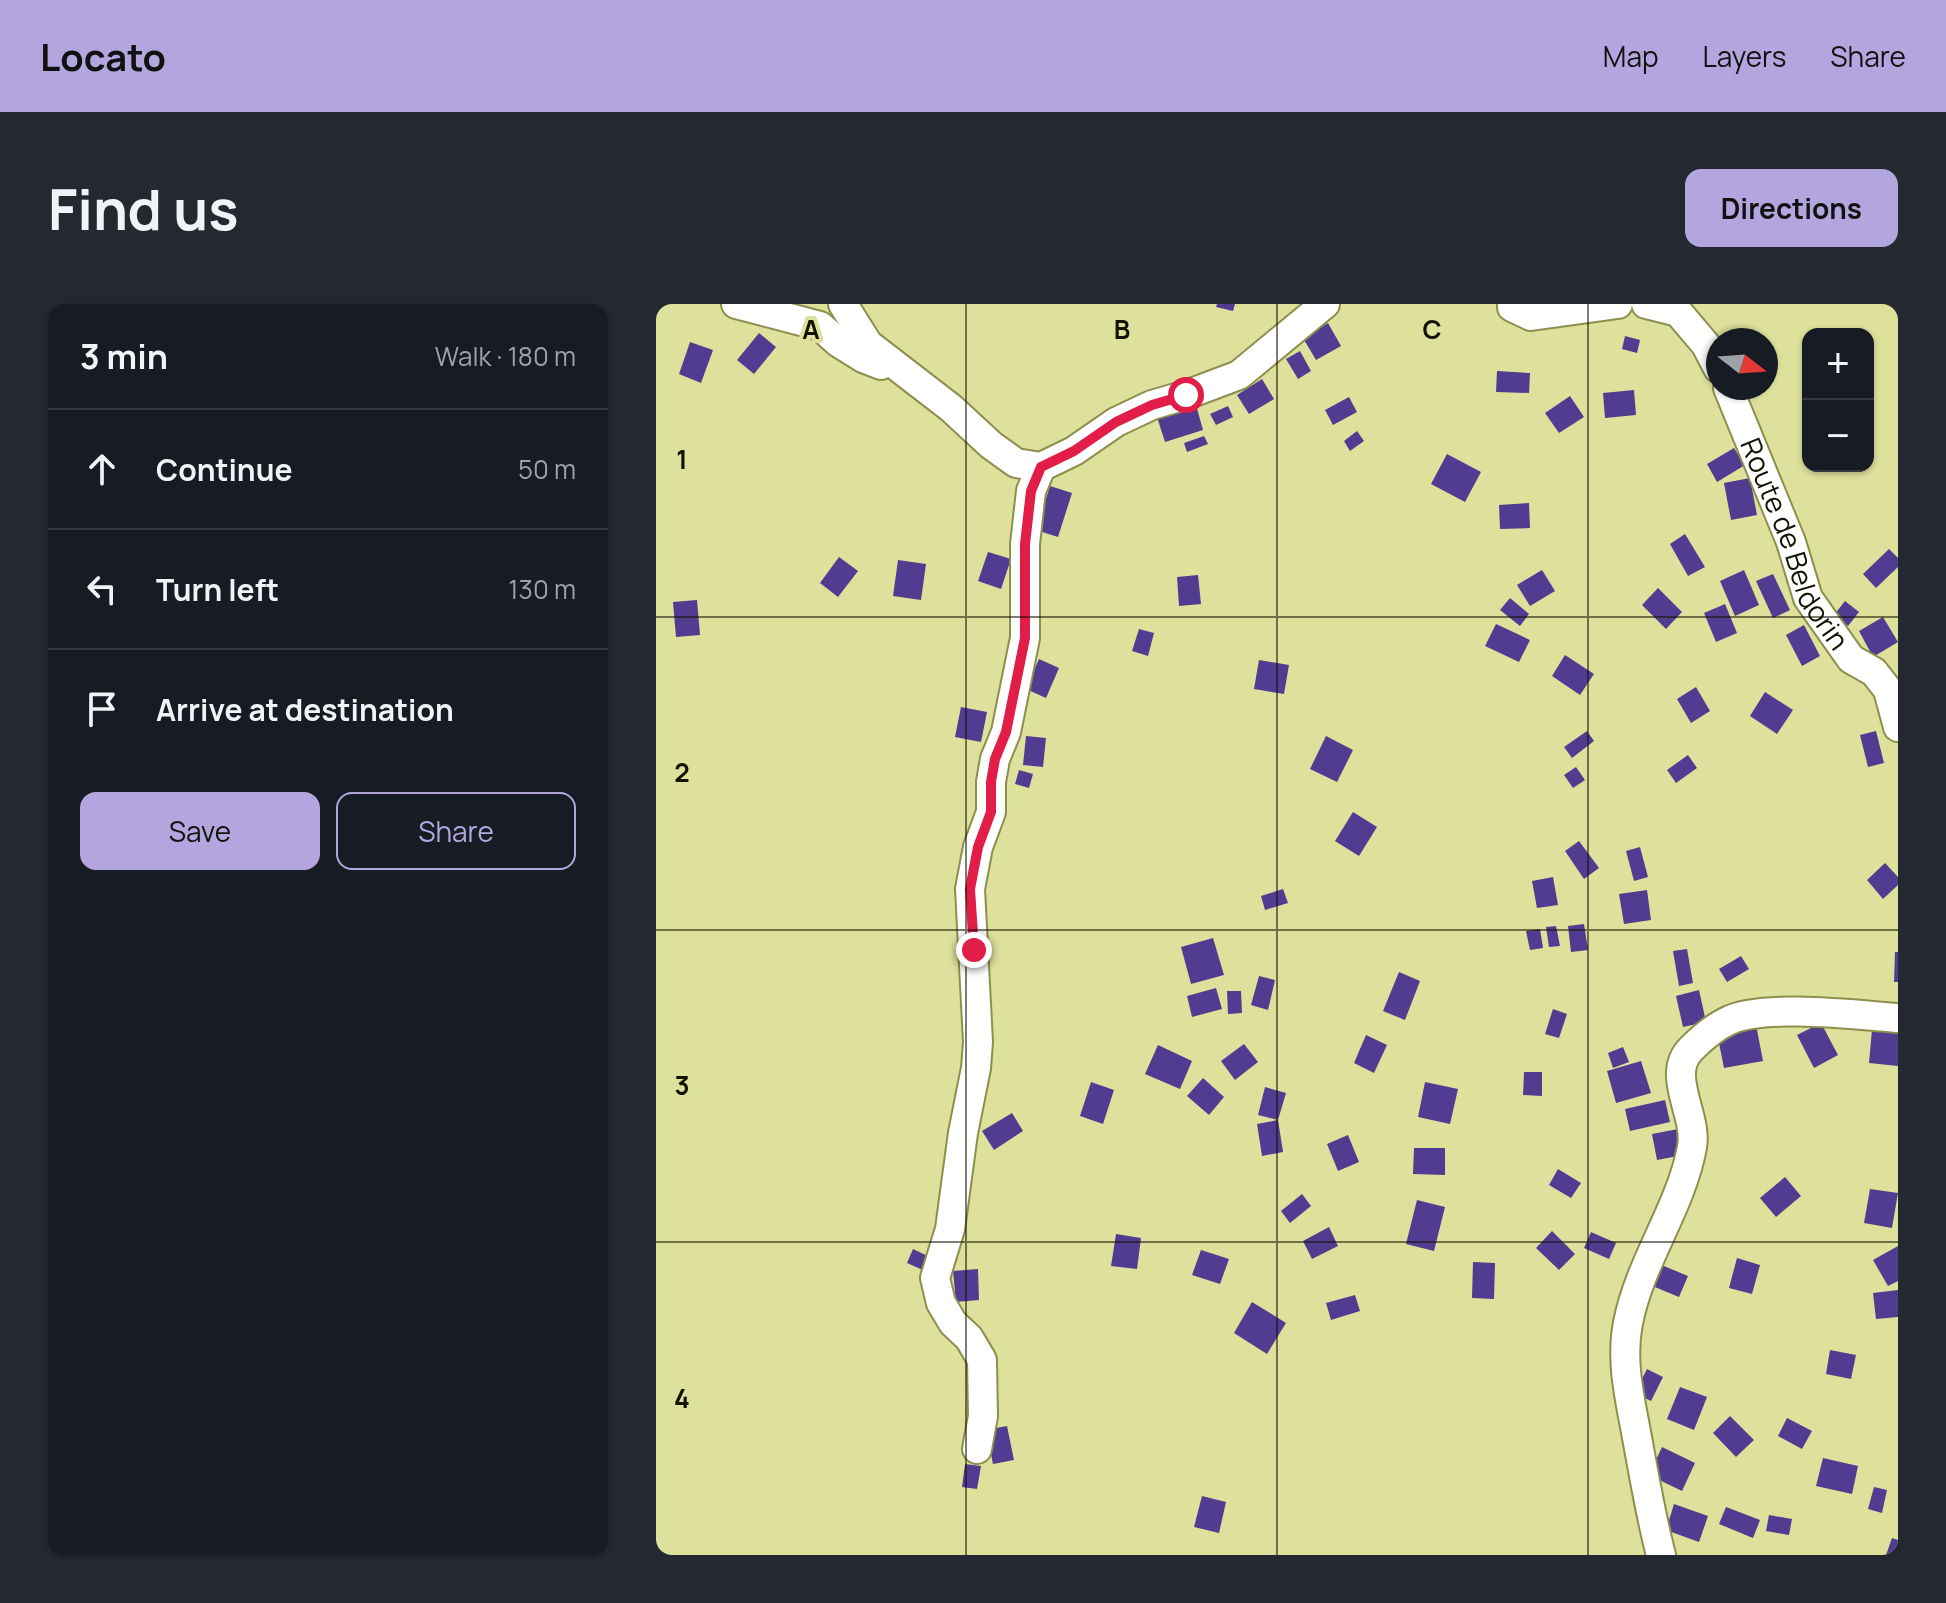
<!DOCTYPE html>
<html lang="en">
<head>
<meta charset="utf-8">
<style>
  body { margin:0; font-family:Manrope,sans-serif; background:#242831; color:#f1f3f6 }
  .controls { position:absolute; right:24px; top:24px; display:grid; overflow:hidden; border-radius:16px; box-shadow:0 2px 6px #0004 }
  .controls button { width:72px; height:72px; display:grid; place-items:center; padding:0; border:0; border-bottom:2px solid #363941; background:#171b24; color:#f1f3f6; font:40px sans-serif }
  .compass { position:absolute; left:1050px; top:24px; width:72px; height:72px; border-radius:50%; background:#171b24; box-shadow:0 2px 6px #0004; rotate:107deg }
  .stop { position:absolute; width:24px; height:24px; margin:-18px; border:6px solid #e11d48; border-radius:50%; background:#fff }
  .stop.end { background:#e11d48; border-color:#fff; box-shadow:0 2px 8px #0008 }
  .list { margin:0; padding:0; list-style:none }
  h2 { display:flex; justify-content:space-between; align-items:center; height:104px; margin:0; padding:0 32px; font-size:34px }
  h2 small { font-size:26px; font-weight:400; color:#9ea1a6 }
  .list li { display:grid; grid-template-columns:52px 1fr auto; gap:24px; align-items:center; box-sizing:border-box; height:120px; padding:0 32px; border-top:2px solid #363941 }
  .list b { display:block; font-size:30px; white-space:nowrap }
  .list em { font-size:26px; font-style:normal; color:#9ea1a6 }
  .actions { display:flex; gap:16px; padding:24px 32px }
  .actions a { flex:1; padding:18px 0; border:2px solid #b3a6de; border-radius:16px; text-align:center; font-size:28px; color:#b3a6de }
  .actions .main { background:#b3a6de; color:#111 }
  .icon { flex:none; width:44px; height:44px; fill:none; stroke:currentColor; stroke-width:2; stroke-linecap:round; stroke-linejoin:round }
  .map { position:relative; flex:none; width:1242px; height:1251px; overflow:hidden; border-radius:16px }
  header { display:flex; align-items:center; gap:48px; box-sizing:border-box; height:112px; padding:0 40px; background:#b3a6de; color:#111 }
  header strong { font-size:38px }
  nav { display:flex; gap:44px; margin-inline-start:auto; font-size:28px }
  .intro { display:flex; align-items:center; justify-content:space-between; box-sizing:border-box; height:192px; padding:0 48px }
  h1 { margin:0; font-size:56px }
  .button { padding:20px 36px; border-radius:16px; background:#b3a6de; color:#111; font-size:28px; font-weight:700 }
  main { display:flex; gap:48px; padding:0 48px }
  aside { flex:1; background:#171b24; border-radius:16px; box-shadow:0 2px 6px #0004 }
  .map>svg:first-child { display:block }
  .building { fill:#503c90 }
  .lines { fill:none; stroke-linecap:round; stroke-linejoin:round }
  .minor-casing { stroke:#8d8f4c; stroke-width:32 }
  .minor { stroke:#fff; stroke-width:28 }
  .route { stroke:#e11d48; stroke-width:10 }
  .grid { fill:none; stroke:#121300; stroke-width:2; stroke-opacity:0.55 }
  .labels { text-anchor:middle; stroke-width:8; stroke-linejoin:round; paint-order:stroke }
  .street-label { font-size:28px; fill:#121300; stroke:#dee19c }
  .grid-label { font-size:26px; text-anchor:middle; font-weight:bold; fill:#121300; stroke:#dee19c; stroke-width:8; stroke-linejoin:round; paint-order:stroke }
</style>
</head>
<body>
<header>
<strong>Locato</strong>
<nav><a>Map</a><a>Layers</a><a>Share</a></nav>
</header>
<div class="intro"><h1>Find us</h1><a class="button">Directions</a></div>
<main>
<aside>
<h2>3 min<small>Walk · 180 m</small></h2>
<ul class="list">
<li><svg class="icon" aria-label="ahead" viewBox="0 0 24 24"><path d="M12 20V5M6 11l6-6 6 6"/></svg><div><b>Continue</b></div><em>50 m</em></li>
<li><svg class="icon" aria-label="left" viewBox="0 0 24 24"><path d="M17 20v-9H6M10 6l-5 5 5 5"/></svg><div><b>Turn left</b></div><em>130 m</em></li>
<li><svg class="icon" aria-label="arrive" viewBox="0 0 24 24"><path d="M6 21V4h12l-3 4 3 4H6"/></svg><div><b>Arrive at destination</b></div></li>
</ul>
<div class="actions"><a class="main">Save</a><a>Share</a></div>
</aside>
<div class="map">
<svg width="1242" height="1251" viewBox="0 0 1242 1251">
  <rect width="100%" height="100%" fill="#dee19c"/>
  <!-- building -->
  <g class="building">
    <path d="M561 0H579L577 7 560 3Z"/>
    <path d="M672 19 685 42 660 56 647 34Z"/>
    <path d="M103 29 120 43 98 70 81 56Z"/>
    <path d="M969 32 984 36 981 49 966 45Z"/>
    <path d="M34 38 57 46 45 79 23 70Z"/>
    <path d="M644 47 655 67 642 75 630 55Z"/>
    <path d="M841 67 874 69 873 89 840 88Z"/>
    <path d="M606 75 618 95 593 110 581 91Z"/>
    <path d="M978 86 980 111 949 114 947 89Z"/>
    <path d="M914 92 928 113 903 129 889 109Z"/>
    <path d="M693 93 701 108 677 121 669 106Z"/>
    <path d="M540 101 547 126 509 138 501 113Z"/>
    <path d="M572 102 577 113 560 121 554 110Z"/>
    <path d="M701 127 708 137 694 147 688 137Z"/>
    <path d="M548 132 552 140 531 148 528 139Z"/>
    <path d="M1078 144 1089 161 1061 178 1051 160Z"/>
    <path d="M791 150 825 168 809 198 775 180Z"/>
    <path d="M1094 174 1101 211 1075 216 1068 179Z"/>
    <path d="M394 182 416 189 402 233 380 226Z"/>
    <path d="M873 199 874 224 844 225 843 201Z"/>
    <path d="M1029 230 1049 263 1032 272 1014 240Z"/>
    <path d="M1233 245 1242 254V263L1220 284 1207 270Z"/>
    <path d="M332 248 355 255 345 285 322 277Z"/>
    <path d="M183 253 202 267 182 293 164 279Z"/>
    <path d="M242 256 270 260 265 296 237 292Z"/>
    <path d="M886 266 899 287 874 302 861 281Z"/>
    <path d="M1088 266 1103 301 1079 312 1064 277Z"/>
    <path d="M1117 270 1134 306 1117 314 1100 277Z"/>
    <path d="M542 271 545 300 523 302 521 273Z"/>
    <path d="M1002 284 1026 308 1010 325 986 301Z"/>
    <path d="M854 294 873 310 864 322 844 306Z"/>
    <path d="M41 296 44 331 20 333 17 298Z"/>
    <path d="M1189 297 1203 308 1192 322 1178 311Z"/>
    <path d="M1069 300 1081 329 1060 338 1048 309Z"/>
    <path d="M1227 313 1242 338 1217 353 1203 327Z"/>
    <path d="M840 320 874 336 863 358 829 342Z"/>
    <path d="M1148 321 1164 352 1146 362 1130 331Z"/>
    <path d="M483 325 498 329 492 352 476 347Z"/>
    <path d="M909 351 938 370 924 391 896 372Z"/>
    <path d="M383 355 403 364 390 394 370 385Z"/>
    <path d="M603 356 633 361 628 390 598 385Z"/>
    <path d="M1040 383 1054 407 1035 419 1021 395Z"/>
    <path d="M1109 388 1137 406 1121 430 1094 412Z"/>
    <path d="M305 403 331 408 325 438 299 433Z"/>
    <path d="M931 427 938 437 916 454 908 443Z"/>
    <path d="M1220 427 1228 459 1212 463 1204 431Z"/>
    <path d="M370 432 390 434 387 463 367 461Z"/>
    <path d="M670 432 697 446 681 478 654 465Z"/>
    <path d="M1032 451 1041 464 1020 479 1011 466Z"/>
    <path d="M920 463 929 476 917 484 908 471Z"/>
    <path d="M363 466 377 470 373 484 359 480Z"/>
    <path d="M697 508 721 523 703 552 679 537Z"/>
    <path d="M923 537 943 564 928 575 909 547Z"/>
    <path d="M984 543 992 573 978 577 970 547Z"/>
    <path d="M1229 559 1242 573V581L1227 595 1211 576Z"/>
    <path d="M897 573 902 601 881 604 876 577Z"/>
    <path d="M627 585 632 599 609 606 605 592Z"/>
    <path d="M991 586 995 616 968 620 963 590Z"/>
    <path d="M928 620 932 646 915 648 912 622Z"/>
    <path d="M900 622 904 642 893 643 890 623Z"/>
    <path d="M884 625 887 644 874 646 870 627Z"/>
    <path d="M557 634 568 671 535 680 525 643Z"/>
    <path d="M1031 645 1037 679 1023 682 1017 647Z"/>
    <path d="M1239 648H1242V678H1238Z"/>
    <path d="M1085 652 1093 665 1071 678 1063 665Z"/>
    <path d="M743 668 764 677 749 716 727 707Z"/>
    <path d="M603 672 619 676 612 706 595 701Z"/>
    <path d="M560 684 566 705 536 713 531 692Z"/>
    <path d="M1043 686 1050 718 1027 723 1020 692Z"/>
    <path d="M571 687H585L586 709 572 710Z"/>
    <path d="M897 705 911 710 903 734 889 730Z"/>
    <path d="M1165 719 1182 751 1158 764 1141 731Z"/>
    <path d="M1100 721 1107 757 1068 764 1061 729Z"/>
    <path d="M1216 726 1242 728V762L1213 759Z"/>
    <path d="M710 731 731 741 718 769 698 759Z"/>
    <path d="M588 740 602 758 579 776 565 757Z"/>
    <path d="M502 741 536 757 524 785 489 770Z"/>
    <path d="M967 743 973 758 957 764 952 749Z"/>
    <path d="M985 757 995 789 960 799 951 767Z"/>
    <path d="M868 768H886V792L867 791Z"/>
    <path d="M547 774 568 793 553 811 531 792Z"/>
    <path d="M435 778 458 786 447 820 424 812Z"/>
    <path d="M769 778 802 785 794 820 762 813Z"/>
    <path d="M609 783 630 789 622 816 602 811Z"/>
    <path d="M1009 796 1014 818 974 827 969 805Z"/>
    <path d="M356 809 367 827 338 846 326 827Z"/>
    <path d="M622 816 627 848 606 852 601 820Z"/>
    <path d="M1022 825 1027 851 1001 856 996 830Z"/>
    <path d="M692 831 703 858 682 867 671 840Z"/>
    <path d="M758 844H789V871L757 870Z"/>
    <path d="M902 865 925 879 915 894 893 881Z"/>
    <path d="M1129 873 1145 892 1120 913 1104 894Z"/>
    <path d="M1214 885 1242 889 1236 924 1208 919Z"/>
    <path d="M646 890 655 902 634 919 625 907Z"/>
    <path d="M761 896 789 903 778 947 750 940Z"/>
    <path d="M673 923 682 942 656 955 647 937Z"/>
    <path d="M896 927 919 950 903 966 880 944Z"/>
    <path d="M935 928 960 939 953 955 928 944Z"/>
    <path d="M460 930 485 934 481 965 455 962Z"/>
    <path d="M1242 942V977L1232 982 1217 956Z"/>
    <path d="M257 945 276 954 269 967 251 959Z"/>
    <path d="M545 946 573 955 564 980 536 971Z"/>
    <path d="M1081 954 1104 961 1096 990 1073 984Z"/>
    <path d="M817 958 839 959 838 995 816 994Z"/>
    <path d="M1003 960 1032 972 1023 993 994 981Z"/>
    <path d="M322 965 323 996 300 998 297 967Z"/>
    <path d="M1242 986V1013L1220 1015 1217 989Z"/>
    <path d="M699 991 704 1007 675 1016 670 999Z"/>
    <path d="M596 998 630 1019 611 1050 578 1029Z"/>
    <path d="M1174 1046 1200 1051 1195 1075 1170 1070Z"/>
    <path d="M991 1065 1007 1073 995 1097 979 1089Z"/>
    <path d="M1024 1083 1051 1093 1038 1126 1011 1115Z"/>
    <path d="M1074 1112 1098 1136 1080 1153 1057 1129Z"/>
    <path d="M1131 1114 1156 1127 1146 1145 1122 1132Z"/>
    <path d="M351 1122 358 1156 337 1160 330 1126Z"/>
    <path d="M1006 1143 1039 1159 1026 1187 993 1171Z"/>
    <path d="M1167 1154 1202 1162 1196 1190 1160 1182Z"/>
    <path d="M309 1160 325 1162 321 1185 306 1183Z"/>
    <path d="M1218 1183 1231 1186 1226 1209 1212 1205Z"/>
    <path d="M546 1192 570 1198 563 1229 538 1223Z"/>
    <path d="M1018 1200 1052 1212 1043 1238 1010 1226Z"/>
    <path d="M1070 1203 1104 1216 1097 1234 1063 1220Z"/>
    <path d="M1113 1211 1136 1215 1133 1231 1110 1227Z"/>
    <path d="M1236 1234 1242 1236V1251H1230Z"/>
  </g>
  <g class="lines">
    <!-- minor casing -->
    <g class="minor-casing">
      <g id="minor">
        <path d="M80 0 164 22 183 39 207 54 225 61"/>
        <path d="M187 0 212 40 295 104 335 141 360 159 385 163 418 147 460 118 496 101 530 91 583 71 669 0"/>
        <path d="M856 0V3L875 12 962 0"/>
        <path d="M990 0 1022 8 1050 41 1062 64"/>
        <path id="s1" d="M1072 84 1135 238 1152 294 1195 355 1218 368 1232 386 1242 423"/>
        <path d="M321 1145 327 1112 326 1056 313 1034 297 1019 285 999 279 974 294 925 307 829 320 764 322 738 314 585 322 543 335 508V478L339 455 350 428 369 334V240L375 187 385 163"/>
        <path d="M1005 1251C995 1213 989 1177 982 1139 975 1099 964 1059 972 1019 984 957 1025 904 1036 843 1042 811 1009 771 1035 745 1046 734 1060 722 1074 716 1109 700 1201 711 1242 714"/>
      </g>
    </g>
    <!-- minor -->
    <use href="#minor" class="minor"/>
  </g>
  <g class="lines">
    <!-- route -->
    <path class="route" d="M318 646 314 585 322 543 335 508V478L339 455 350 428 369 334V240L375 187 385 163 418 147 460 118 496 101 530 91"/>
  </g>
  <!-- grid -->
  <path class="grid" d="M310 0V1251M621 0V1251M932 0V1251M0 313H1242M0 626H1242M0 938H1242"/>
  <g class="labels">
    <!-- street labels -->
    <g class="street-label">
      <text dy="10" stroke="none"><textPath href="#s1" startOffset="170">Route de Beldorin</textPath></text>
    </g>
  </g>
  <g class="grid-label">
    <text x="155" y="35">A</text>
    <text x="466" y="35">B</text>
    <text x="776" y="35">C</text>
    <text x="26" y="165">1</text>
    <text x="26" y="478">2</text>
    <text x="26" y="791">3</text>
    <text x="26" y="1104">4</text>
  </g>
</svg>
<div class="controls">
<button>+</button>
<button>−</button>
</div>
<svg class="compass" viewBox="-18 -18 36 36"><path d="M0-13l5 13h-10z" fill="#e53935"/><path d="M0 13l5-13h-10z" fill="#9ea1a6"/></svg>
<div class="stop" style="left:530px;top:91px"></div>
<div class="stop end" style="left:318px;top:646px"></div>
</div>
</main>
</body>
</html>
